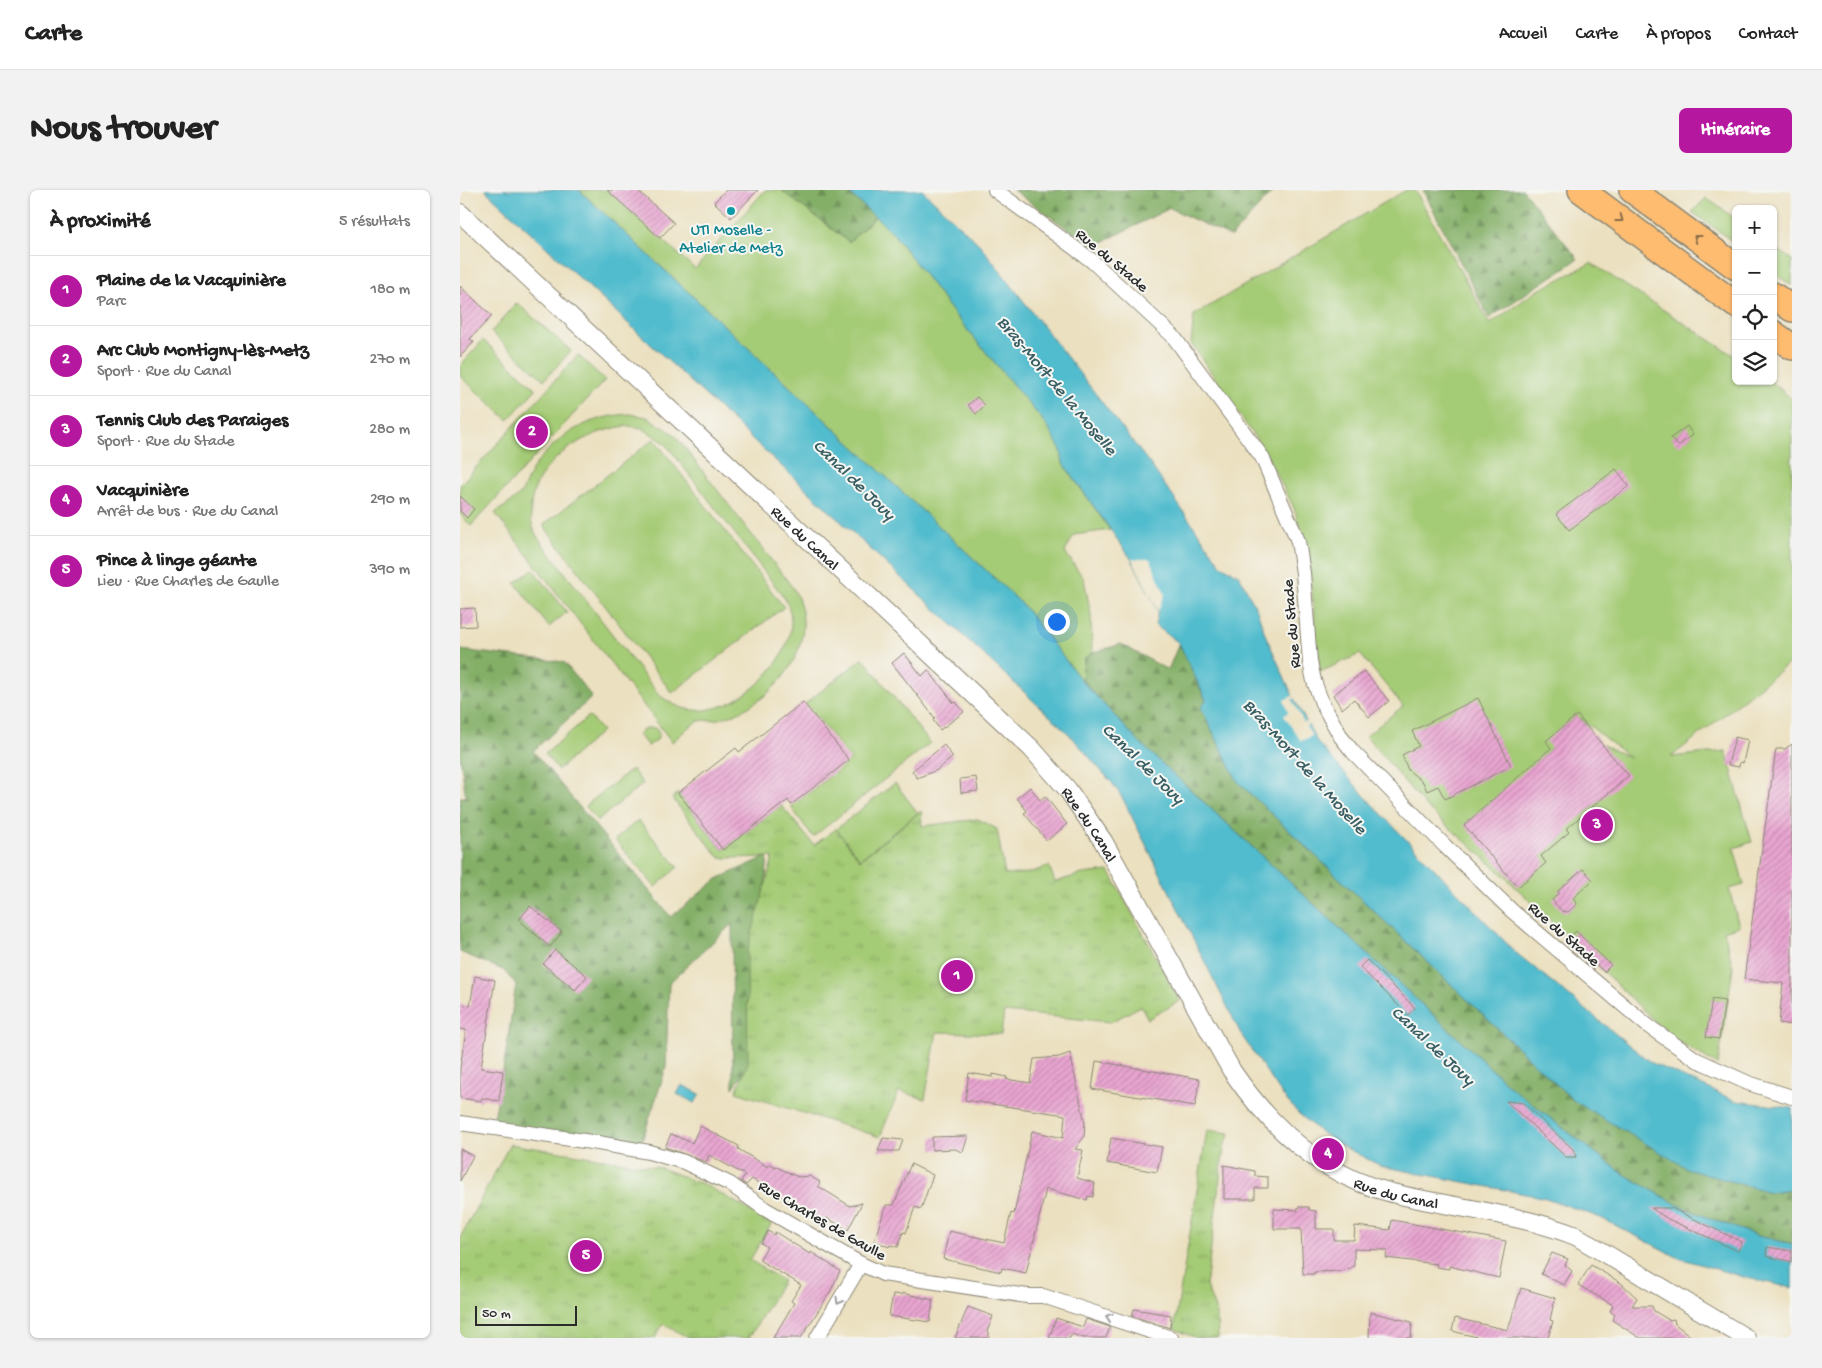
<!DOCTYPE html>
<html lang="fr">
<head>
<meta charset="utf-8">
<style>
  body { margin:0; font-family:"Gochi Hand",sans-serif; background:#f2f2f2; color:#222 }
  .controls { position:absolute; right:15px; top:15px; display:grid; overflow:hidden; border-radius:8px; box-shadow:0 1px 4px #0004 }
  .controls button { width:45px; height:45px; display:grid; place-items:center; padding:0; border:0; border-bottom:1px solid #e0e0e0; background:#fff; color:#222; font:25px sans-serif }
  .scale { position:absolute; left:15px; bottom:12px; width:102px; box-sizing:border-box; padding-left:5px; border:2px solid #2b2b2b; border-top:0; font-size:14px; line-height:18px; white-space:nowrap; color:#2b2b2b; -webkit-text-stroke:4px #f6f6f2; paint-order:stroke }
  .you { position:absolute; left:596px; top:431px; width:18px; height:18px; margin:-12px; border:4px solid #fff; border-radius:50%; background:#1a73e8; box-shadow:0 0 0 8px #1a73e833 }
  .badge { display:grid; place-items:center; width:32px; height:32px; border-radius:50%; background:#b5179e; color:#fff; font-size:16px; font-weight:700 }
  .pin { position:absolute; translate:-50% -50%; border:2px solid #fff; box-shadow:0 1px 5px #0006 }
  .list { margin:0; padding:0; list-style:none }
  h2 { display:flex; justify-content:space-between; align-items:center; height:65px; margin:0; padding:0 20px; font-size:21px }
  h2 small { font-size:16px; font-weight:400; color:#767676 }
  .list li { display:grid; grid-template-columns:32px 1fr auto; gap:15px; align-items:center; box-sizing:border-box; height:70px; padding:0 20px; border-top:1px solid #e0e0e0 }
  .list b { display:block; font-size:19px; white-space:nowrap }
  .list p { margin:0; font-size:16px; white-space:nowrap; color:#767676 }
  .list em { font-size:16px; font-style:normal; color:#767676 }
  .icon { flex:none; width:28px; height:28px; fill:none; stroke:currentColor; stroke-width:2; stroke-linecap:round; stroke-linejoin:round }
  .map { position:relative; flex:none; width:1332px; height:1148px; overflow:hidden; border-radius:8px }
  header { display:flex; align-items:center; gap:30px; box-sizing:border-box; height:70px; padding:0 25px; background:#fff; border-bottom:1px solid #e0e0e0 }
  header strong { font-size:24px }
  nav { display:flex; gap:28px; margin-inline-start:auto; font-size:18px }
  .intro { display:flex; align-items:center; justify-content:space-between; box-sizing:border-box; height:120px; padding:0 30px }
  h1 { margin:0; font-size:35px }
  .button { padding:12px 22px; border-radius:8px; background:#b5179e; color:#fff; font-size:18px; font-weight:700 }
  main { display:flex; gap:30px; padding:0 30px }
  aside { flex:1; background:#fff; border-radius:8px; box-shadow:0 1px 4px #0004 }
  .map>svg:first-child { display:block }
  .green { fill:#a4cb75; stroke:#687b50; fill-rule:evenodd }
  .forest { fill:url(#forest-firs); stroke:#576d48 }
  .park { fill:url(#park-tufts); stroke:#687b50 }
  .water { fill:#51bccd; stroke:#3e747c }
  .pier { fill:#ebe0bf }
  .building { fill:url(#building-hatch) }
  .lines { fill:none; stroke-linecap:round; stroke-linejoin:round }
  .minor-casing { stroke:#8b8675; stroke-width:16 }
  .tertiary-casing { stroke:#8b8675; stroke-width:20 }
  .motorway-casing { stroke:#8b8675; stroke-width:28 }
  .minor { stroke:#fff; stroke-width:14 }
  .tertiary { stroke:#fff; stroke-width:18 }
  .motorway { stroke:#febc70; stroke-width:25 }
  .oneway { stroke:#8a6c4a }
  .oneway2 { stroke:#a0a0a0 }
  .culture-dot { fill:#0f9aa8; stroke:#f6f6f2; stroke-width:2 }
  .labels { text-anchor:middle; stroke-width:4; stroke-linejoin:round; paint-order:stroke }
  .culture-label { font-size:16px; fill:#0d838f; stroke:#f6f6f2 }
  .street-label { font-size:16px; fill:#2b2b2b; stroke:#f6f6f2 }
  .water-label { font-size:18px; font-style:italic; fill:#385e64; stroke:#f6f6f2 }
</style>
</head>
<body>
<header>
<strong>Carte</strong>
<nav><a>Accueil</a><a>Carte</a><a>À propos</a><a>Contact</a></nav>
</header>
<div class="intro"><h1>Nous trouver</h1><a class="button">Itinéraire</a></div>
<main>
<aside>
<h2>À proximité<small>5 résultats</small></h2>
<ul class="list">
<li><span class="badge">1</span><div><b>Plaine de la Vacquinière</b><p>Parc</p></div><em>180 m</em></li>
<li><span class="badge">2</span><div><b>Arc Club Montigny-lès-Metz</b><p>Sport · Rue du Canal</p></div><em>270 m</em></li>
<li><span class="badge">3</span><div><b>Tennis Club des Paraiges</b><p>Sport · Rue du Stade</p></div><em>280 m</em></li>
<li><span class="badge">4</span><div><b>Vacquinière</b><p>Arrêt de bus · Rue du Canal</p></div><em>290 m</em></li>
<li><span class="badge">5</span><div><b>Pince à linge géante</b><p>Lieu · Rue Charles de Gaulle</p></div><em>390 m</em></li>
</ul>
</aside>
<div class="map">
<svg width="1332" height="1148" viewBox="0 0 1332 1148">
  <defs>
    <pattern id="forest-firs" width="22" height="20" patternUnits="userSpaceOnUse" patternTransform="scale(1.25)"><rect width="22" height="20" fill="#83af66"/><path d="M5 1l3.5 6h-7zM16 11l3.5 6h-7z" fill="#6b8f54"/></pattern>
    <pattern id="park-tufts" width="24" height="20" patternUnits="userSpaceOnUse" patternTransform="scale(1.25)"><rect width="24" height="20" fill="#a4cb75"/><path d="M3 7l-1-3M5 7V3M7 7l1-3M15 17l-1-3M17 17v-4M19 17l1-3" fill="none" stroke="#8dae65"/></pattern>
    <pattern id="building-hatch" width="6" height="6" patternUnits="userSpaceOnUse" patternTransform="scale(1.25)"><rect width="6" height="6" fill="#e9a5d1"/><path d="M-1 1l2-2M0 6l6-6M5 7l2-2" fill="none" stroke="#bd87aa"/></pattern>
  </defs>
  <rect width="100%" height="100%" fill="#f6f6f2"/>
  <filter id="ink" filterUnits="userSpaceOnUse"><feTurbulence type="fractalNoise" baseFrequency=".02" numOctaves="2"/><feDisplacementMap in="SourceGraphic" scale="10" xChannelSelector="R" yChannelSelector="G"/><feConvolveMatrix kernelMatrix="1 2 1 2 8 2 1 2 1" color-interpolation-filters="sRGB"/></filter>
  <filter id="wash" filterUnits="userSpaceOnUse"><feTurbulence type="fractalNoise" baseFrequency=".0096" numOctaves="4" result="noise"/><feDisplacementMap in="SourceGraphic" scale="20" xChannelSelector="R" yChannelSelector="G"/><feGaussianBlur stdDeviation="1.12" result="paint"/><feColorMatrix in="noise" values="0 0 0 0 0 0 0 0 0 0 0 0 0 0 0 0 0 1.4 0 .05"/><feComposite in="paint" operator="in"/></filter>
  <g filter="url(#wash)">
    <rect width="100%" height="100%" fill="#ebe0bf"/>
    <!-- green -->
    <g class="green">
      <path d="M119 0H148L235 79 305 0H321L389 52 416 26 432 42 496 126 585 233 601 260 603 273 650 340 614 345 605 362 624 389 631 425 632 463 624 469 622 491 561 413Z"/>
      <path d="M946 0H955L1030 134 1075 102 1131 73 1276 167V191H1310L1332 209V471L1211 567 1266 561 1292 652 1274 658 1284 695 1269 699 1279 736 1264 741 1273 778 1258 875 1211 847 1040 682 966 617 906 546 943 516 900 464 860 482 848 364 834 318 807 265 731 153 734 125ZM1120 528 1170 568 1141 554Z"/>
      <path d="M1246 8 1276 29V54L1232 22Z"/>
      <path d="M1313 56 1332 70V96L1313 82Z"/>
      <path d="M57 113 111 161 84 190 31 142Z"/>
      <path d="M23 150 76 199 48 230 0 186V176Z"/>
      <path d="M118 165 145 190 11 336 0 324V295Z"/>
      <path d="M170 224 187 227 214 244 333 398C361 445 326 499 281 521 275 524 266 527 259 529 252 531 243 529 237 532 228 536 220 546 212 552L35 323C43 317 53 312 60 304 66 297 68 285 74 277 98 244 129 226 170 224ZM169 236 182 238 205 253 323 406C328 414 331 422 331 431 332 476 271 529 227 519 216 517 208 511 199 505L76 345C74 340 71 333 71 327 66 276 125 239 169 236Z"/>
      <path d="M194 249 324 417 212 503 83 335Z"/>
      <path d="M73 379 107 422 89 437 55 393Z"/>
      <path d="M403 468 470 553 353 647 331 617 391 570 346 513Z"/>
      <path d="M129 526 142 541 98 580 85 564Z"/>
      <path d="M186 538H195L199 543 197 550 188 556 178 544Z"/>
      <path d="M172 579 183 594 137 631 125 616Z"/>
      <path d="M435 593 458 623 400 669 376 639Z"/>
      <path d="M178 630 218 677 195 697 155 650Z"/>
    </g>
    <!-- forest -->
    <g class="forest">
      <path d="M321 0H386L416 26 389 52Z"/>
      <path d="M553 0H814L771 47 710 18 633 57Z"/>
      <path d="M963 0H1063L1118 69 1029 128Z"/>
      <path d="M719 453 746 510 741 518 778 592 1114 911 1310 1002 1332 999V1054L1298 1046 1225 1019 1162 983 1103 938 1054 900 679 552 622 491 624 469 632 463 661 454 708 480Z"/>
      <path d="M0 460 104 472 132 507 73 561 211 727 257 689 308 666 288 877 273 898 272 734 209 793 206 878 181 954 33 933 43 881 56 794 43 780 0 762V607H6L0 566Z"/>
    </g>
    <!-- park -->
    <g class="park">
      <path d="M218 603 263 660 321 615 354 655 376 639 400 670 461 621 462 636 518 629 537 639 545 685 569 683 589 676 595 692 622 684 649 681 720 811 688 829 681 816 651 832 544 822 541 844 477 842 465 909 439 901 420 947 276 902 288 873 287 762 313 667 261 668 257 665 212 608Z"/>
      <path d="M747 940 770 943 764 957 746 1096 757 1124 758 1148H737L714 1139Z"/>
      <path d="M50 954 201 978 247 996 312 1033 290 1070 323 1091 289 1148H229L203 1134 195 1148H0V1048Z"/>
    </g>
    <!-- water -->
    <g class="water">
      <path d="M25 0H119L561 413 622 491 679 552 1054 900 1103 938 1162 983 1225 1019 1298 1046 1332 1054V1098L1287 1088 1219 1068 1141 1028 1086 1008 921 976 884 957 859 941 838 923 823 906 782 846 663 609 653 594 609 544Z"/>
      <path d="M386 0H462L520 55 690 274 761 375 779 385 797 420 805 444 836 513 858 553 911 613 1055 762 1190 872 1276 911 1332 918V999L1310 1002 1230 980 1114 911 778 592 741 518 746 510 719 453 695 435 698 421 672 370 603 273 601 260 585 233 496 126 432 42Z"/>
      <path d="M222 895 240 904 235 913 217 904Z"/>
    </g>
    <!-- pier -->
    <g class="pier">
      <path d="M672 369H690L705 404 698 421Z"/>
      <path d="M835 505 836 507 832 510 844 533 849 531 850 533 846 536 852 546 841 551 824 526 828 522 824 510Z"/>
    </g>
    <g id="blocks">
      <!-- building -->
      <g class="building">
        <path d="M147 0H177L214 33 200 48Z"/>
        <path d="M266 0H298L271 28 254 12Z"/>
        <path d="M0 96 32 126 10 149 14 152 0 167Z"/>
        <path d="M517 207 525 215 516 224 508 215Z"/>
        <path d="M1227 236 1233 245 1218 256 1211 248Z"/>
        <path d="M1156 279 1169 296 1109 340 1096 324Z"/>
        <path d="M0 306 14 319 7 328 0 321Z"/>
        <path d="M15 418 16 436 0 437V419Z"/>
        <path d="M444 463 462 486 468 480 494 513 496 512 504 522 480 540 473 530 475 528 432 473Z"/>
        <path d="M904 481 929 511 909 527 894 509 882 519 873 505Z"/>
        <path d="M1018 508 1051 576 985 609 978 596 967 601 963 592 948 580 942 565 959 556 952 541Z"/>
        <path d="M343 512 389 570 331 615 328 610 263 660 218 603 276 558 279 562Z"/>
        <path d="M1117 525 1169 586 1106 639 1109 642 1081 666 1086 673 1058 697 1004 635 1091 558 1086 551Z"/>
        <path d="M1275 547 1288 550 1283 573 1280 572 1279 577 1268 575Z"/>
        <path d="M1332 554V835L1319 833 1323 793 1284 789 1316 559H1325Z"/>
        <path d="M484 555 493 567 477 580 457 588 452 581Z"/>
        <path d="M516 587 518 601 501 603 500 589Z"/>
        <path d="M570 597 580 610 585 606 607 634 587 651 564 623 567 621 557 608Z"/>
        <path d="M1123 679 1133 690 1113 708 1117 714 1108 722 1102 721 1092 710 1099 703 1098 701Z"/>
        <path d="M70 716 102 742 90 757 59 730Z"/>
        <path d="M1116 741 1151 775 1144 782 1109 748Z"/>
        <path d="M95 760 127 786 115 800 83 774Z"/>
        <path d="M907 770 955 818 948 825 900 777Z"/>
        <path d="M15 786 35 790 21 878 43 881 39 911 22 908 21 911 0 908V878L6 840 0 839V814L10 816Z"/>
        <path d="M1252 809 1265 811 1259 849 1246 847Z"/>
        <path d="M610 863 625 933 624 947 615 959 623 960 617 988 635 993 633 1007 628 1006 627 1010 586 999 566 1083 542 1078 541 1082 483 1069 489 1041 544 1053 551 1023 554 1024 572 941 603 948 605 925 505 910 509 883 533 887V884L547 887 546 889 570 893 574 869 599 867Z"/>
        <path d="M636 871 740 889 735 916 632 899Z"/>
        <path d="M1046 911 1063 913 1113 959 1116 967H1106Z"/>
        <path d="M240 936 279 956 278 959 308 977 310 974 338 987 349 986 360 992 358 996 390 1016 402 1013 388 1040 367 1028 364 1031 292 989 286 995 281 991 285 985 249 965 246 972 205 957 211 944 232 953Z"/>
        <path d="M508 946 503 962 495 959 472 960V947Z"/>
        <path d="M423 948 443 950 439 961H418Z"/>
        <path d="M651 948 702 957 697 982 647 973Z"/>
        <path d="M0 959 13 966 0 991Z"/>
        <path d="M451 974 473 985 461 1019 455 1017 446 1043 443 1042 438 1057 430 1055 429 1057 414 1051 426 1015H434Z"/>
        <path d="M764 975 795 981V986L808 987V998H795V1009H764Z"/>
        <path d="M838 1017H849V1020L856 1021V1039H874V1050H894L895 1036 930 1040 932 1030 1046 1051 1039 1088 989 1076V1079L976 1077 977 1074 926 1068 927 1060 894 1059V1076L882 1081 854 1082V1084H843L841 1039H814V1019L838 1020Z"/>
        <path d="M1191 1018H1211L1282 1052 1278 1061 1208 1029Z"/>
        <path d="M308 1041 314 1045 315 1042 350 1064 351 1062 380 1081 370 1102 341 1148H313L334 1113 331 1111 341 1095 299 1070 307 1057 301 1053Z"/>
        <path d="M1307 1057 1332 1061V1072L1306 1066Z"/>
        <path d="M1092 1063 1108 1069 1105 1075 1112 1081 1104 1095 1081 1084Z"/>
        <path d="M1131 1075 1161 1093 1177 1108 1172 1116H1192L1194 1121 1209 1130 1214 1129 1215 1134 1233 1148H1180L1152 1130 1155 1125 1150 1121 1153 1115 1118 1095Z"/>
        <path d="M1061 1098 1095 1108 1090 1130 1093 1131 1088 1148H1021L992 1141 995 1128 1048 1140Z"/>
        <path d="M442 1103 473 1110 470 1132 429 1126 433 1104 442 1105Z"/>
        <path d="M508 1117 533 1126 527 1142H529V1148H495Z"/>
        <path d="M674 1119 711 1125 710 1138 672 1126Z"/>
        <path d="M910 1122 952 1132 951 1148H909Z"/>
        <path d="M596 1128 623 1137 626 1129 650 1137 646 1148H623L612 1144 610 1148H589Z"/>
      </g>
    </g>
  </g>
  <g filter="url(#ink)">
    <use href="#blocks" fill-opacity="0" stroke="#8b8675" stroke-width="1"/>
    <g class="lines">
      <!-- minor casing -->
      <g class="minor-casing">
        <g id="minor">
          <path d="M535 0 631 70 713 146 802 267 838 351 843 383 850 472 854 491 862 513 881 547 893 562 985 656 1052 721 1188 836 1237 870 1288 893 1332 907"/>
          <path d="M0 933 138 953 189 962 224 972 270 994 305 1019 401 1074 423 1084 567 1106H583L711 1148"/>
          <path d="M357 1148 401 1074"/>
        </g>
      </g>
      <!-- tertiary casing -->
      <g class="tertiary-casing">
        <g id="tertiary">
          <path id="s1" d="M0 23 572 559 608 600 643 651 772 881C811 938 863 986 932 1003 993 1018 1057 1023 1116 1046L1286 1148"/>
        </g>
      </g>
      <!-- motorway casing -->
      <g class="motorway-casing">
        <g id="motorway">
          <path d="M1121 0 1276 115"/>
          <path d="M1172 0 1276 77"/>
          <path d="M1313 105 1332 119"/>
          <path d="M1313 143 1332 157"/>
        </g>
      </g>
      <!-- minor -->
      <use href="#minor" class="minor"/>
      <!-- tertiary -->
      <use href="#tertiary" class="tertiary"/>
      <!-- motorway -->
      <use href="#motorway" class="motorway"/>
    </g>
    <!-- one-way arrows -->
    <defs><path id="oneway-chevron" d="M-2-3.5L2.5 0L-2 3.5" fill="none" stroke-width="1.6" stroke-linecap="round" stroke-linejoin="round" transform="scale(1.25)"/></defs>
    <g class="oneway">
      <use href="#oneway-chevron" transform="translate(1160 29) rotate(37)"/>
      <use href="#oneway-chevron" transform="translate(1237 48) rotate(-143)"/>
    </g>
    <g class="oneway2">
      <use href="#oneway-chevron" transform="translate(379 1111) rotate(120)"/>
      <use href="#oneway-chevron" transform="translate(649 1127) rotate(-162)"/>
    </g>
  </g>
  <!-- markers -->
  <circle class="culture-dot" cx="271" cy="21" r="5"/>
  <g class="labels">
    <!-- culture labels -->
    <g class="culture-label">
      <text x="271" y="44">UTI Moselle -<tspan x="271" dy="18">Atelier de Metz</tspan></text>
    </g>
    <!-- street labels -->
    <g class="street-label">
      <text transform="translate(653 69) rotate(40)" y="6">Rue du Stade</text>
      <text dy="6" stroke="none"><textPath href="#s1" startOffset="474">Rue du Canal</textPath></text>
      <text transform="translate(830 434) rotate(-95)" y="6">Rue du Stade</text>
      <text dy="6" stroke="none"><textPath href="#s1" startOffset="879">Rue du Canal</textPath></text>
      <text transform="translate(1105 743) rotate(41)" y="6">Rue du Stade</text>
      <text dy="6" stroke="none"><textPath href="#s1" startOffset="1374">Rue du Canal</textPath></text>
      <text transform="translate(363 1029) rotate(30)" y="6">Rue Charles de Gaulle</text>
    </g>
    <!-- water labels -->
    <g class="water-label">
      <text transform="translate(598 195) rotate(50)" y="6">Bras-Mort de la Moselle</text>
      <text transform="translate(395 289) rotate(44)" y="6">Canal de Jouy</text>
      <text transform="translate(684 573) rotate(44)" y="6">Canal de Jouy</text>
      <text transform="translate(846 576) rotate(48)" y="6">Bras-Mort de la Moselle</text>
      <text transform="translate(974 855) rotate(43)" y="6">Canal de Jouy</text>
    </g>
  </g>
</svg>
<div class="controls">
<button>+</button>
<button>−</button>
<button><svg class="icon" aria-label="locate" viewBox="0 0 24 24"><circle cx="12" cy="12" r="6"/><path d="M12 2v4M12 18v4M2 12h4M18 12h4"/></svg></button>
<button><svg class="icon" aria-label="layers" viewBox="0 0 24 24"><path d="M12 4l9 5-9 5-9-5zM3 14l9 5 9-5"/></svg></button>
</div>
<div class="scale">50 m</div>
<div class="you"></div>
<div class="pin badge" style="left:497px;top:786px">1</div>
<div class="pin badge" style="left:72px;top:242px">2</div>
<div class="pin badge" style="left:1137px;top:635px">3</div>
<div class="pin badge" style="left:868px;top:964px">4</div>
<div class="pin badge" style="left:126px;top:1066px">5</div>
</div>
</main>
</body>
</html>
